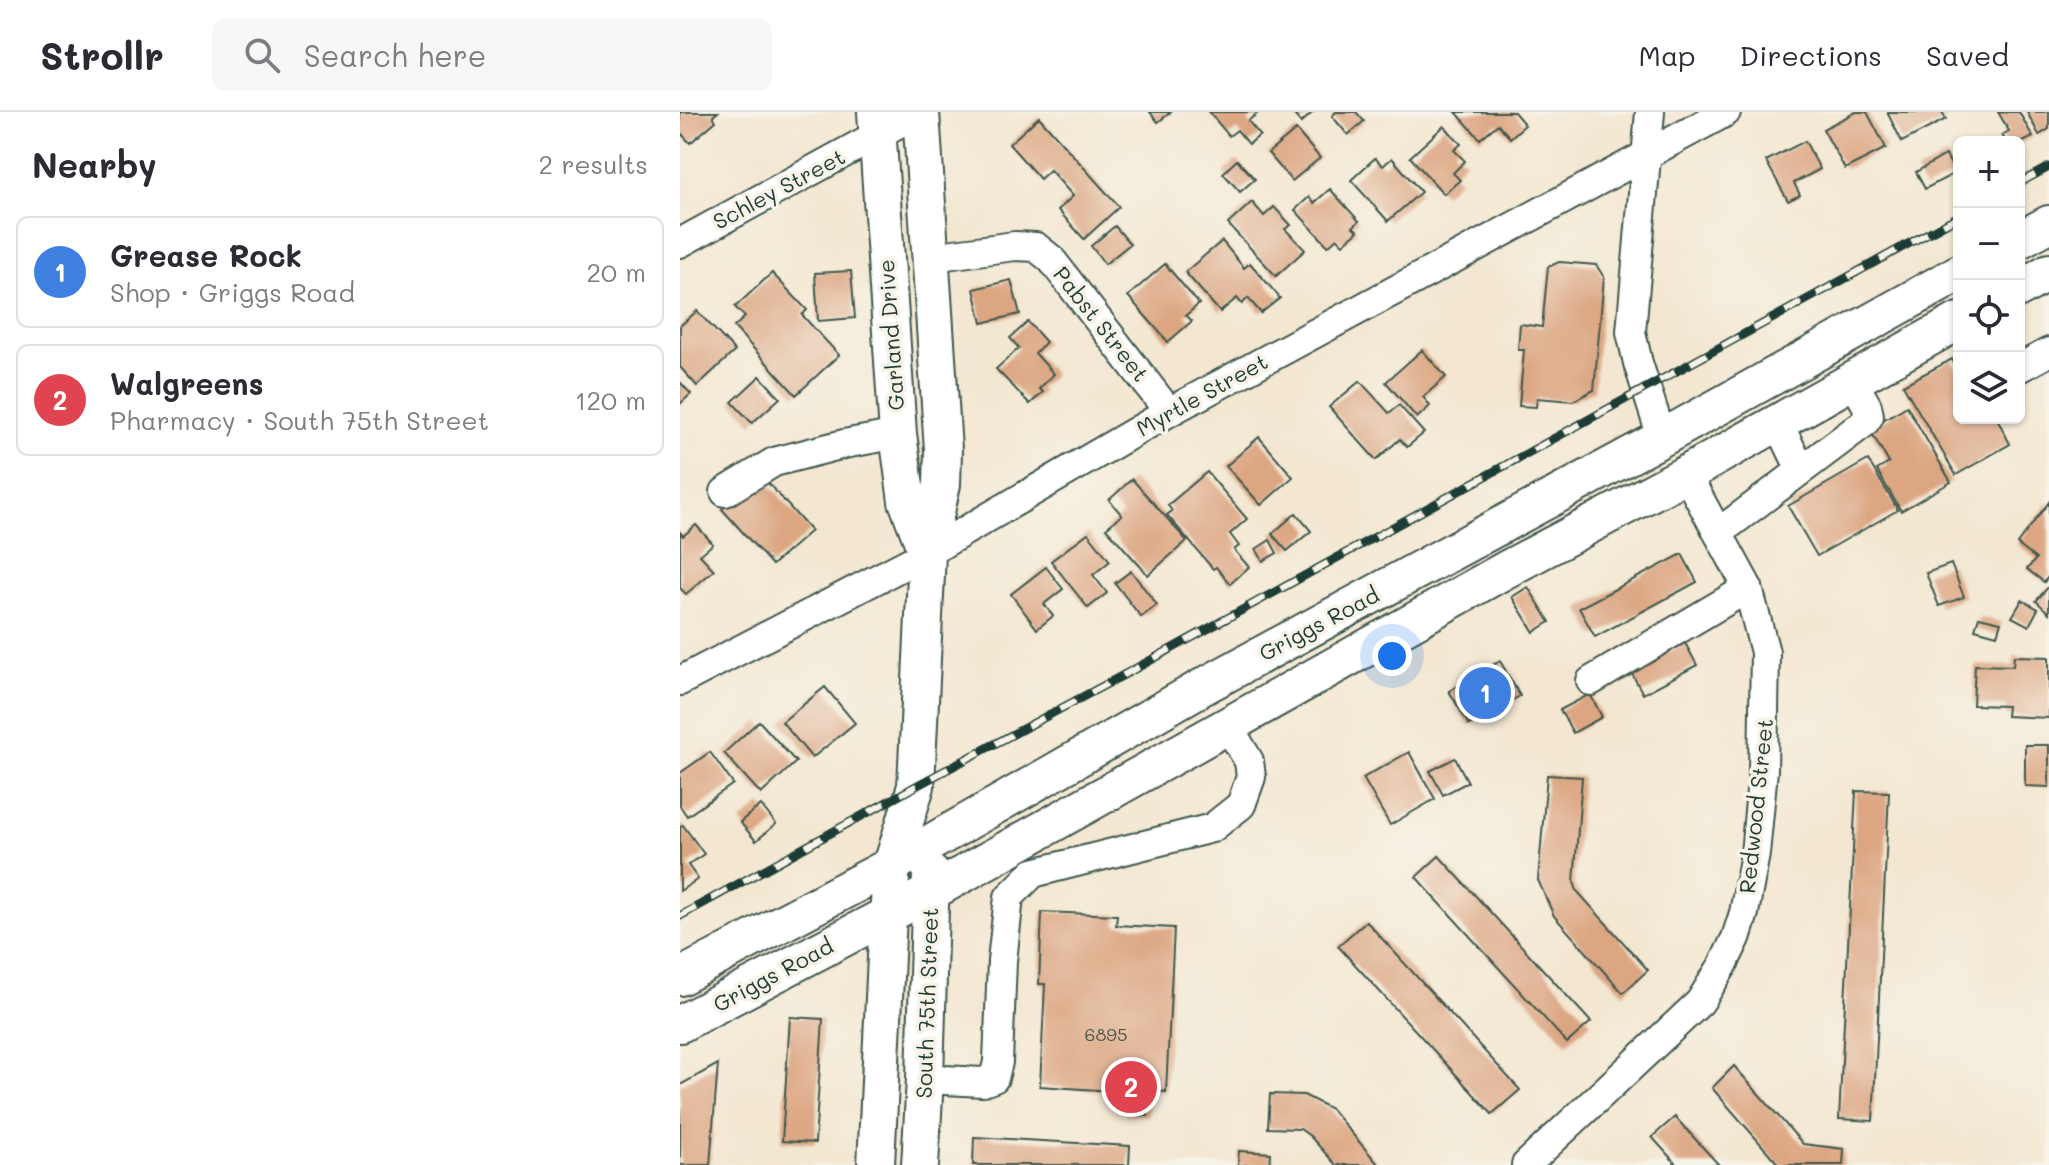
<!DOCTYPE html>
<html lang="en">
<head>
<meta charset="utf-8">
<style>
  body { margin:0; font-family:Mali,sans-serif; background:#f7f7f7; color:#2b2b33 }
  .controls { position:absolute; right:24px; top:24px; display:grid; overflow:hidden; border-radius:12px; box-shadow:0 2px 6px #0004 }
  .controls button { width:72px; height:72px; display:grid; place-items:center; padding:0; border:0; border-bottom:2px solid #e1e1e2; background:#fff; color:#2b2b33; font:40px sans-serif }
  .you { position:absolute; left:712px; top:544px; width:28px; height:28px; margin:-20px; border:6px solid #fff; border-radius:50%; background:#1a73e8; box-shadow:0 0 0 12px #1a73e833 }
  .badge { display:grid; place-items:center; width:52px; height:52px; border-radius:50%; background:#0f766e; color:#fff; font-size:26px; font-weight:700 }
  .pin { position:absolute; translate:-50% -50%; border:4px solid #fff; box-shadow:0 2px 8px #0006 }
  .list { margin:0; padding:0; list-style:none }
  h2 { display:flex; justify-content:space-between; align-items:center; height:104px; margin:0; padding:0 32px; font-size:34px }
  h2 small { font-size:26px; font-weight:400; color:#7c7c81 }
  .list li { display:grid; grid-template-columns:52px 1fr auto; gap:24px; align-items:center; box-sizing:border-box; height:112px; margin:0 16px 16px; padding:0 16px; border:2px solid #e1e1e2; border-radius:12px }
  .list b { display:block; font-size:30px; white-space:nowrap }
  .list p { margin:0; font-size:26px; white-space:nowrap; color:#7c7c81 }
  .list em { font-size:26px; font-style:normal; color:#7c7c81 }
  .icon { flex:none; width:44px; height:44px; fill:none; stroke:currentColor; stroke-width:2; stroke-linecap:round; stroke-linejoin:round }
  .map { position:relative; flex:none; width:1369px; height:1053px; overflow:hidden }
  header { display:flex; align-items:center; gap:48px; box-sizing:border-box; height:112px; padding:0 40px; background:#fff; border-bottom:2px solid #e1e1e2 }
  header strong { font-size:38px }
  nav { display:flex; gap:44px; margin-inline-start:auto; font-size:28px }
  .search { width:560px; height:72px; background:#f7f7f7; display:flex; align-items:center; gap:20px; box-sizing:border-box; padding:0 28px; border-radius:12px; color:#7c7c81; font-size:30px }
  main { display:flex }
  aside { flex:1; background:#fff }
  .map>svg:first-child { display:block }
  .building { fill:#dca682 }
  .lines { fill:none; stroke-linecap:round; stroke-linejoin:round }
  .minor-casing { stroke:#3f564c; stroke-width:32 }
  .major-casing { stroke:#3f564c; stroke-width:40 }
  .minor { stroke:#fff; stroke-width:28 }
  .major { stroke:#fff; stroke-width:36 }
  .rail-casing { stroke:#1f3d34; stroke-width:9 }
  .rail { stroke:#f7f3e8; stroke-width:6; stroke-dasharray:18; stroke-linecap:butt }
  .labels { text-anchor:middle; stroke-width:7; stroke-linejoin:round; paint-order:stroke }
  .number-label { font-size:18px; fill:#4e5748 }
  .street-label { font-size:22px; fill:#1f3d34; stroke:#f7f3e8 }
</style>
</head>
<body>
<header>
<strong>Strollr</strong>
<div class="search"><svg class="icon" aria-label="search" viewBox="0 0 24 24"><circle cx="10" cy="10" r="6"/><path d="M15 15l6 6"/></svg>Search here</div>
<nav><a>Map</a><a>Directions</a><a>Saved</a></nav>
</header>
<main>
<aside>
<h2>Nearby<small>2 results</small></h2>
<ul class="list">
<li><span class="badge" style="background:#3f7fe0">1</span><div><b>Grease Rock</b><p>Shop · Griggs Road</p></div><em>20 m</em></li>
<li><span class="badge" style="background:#e0444e">2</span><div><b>Walgreens</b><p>Pharmacy · South 75th Street</p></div><em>120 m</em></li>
</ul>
</aside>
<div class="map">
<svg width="1369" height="1053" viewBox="0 0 1369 1053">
  <rect width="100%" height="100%" fill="#f7f3e8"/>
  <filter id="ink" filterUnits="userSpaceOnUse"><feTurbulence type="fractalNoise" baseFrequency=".0125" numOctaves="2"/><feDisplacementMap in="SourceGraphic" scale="16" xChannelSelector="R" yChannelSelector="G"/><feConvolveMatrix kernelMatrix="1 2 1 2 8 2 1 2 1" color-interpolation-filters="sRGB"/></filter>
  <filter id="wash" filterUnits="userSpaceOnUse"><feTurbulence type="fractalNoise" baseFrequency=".006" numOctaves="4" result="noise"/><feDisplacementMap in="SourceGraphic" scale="32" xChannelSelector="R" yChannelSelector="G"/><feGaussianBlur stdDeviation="1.8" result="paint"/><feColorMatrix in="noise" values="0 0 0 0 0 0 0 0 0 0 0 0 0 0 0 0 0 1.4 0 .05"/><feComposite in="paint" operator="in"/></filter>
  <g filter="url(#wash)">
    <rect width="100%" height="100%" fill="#f3e7d1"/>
    <g id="blocks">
      <!-- building -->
      <g class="building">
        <path d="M0 0H38L33 4 36 9 10 31 0 20Z"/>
        <path d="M470 0H491L478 10Z"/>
        <path d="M529 0H579L568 9 580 23 569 32 557 18 549 24Z"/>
        <path d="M612 0H633L621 11Z"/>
        <path d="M656 0H676L684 9 668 23 652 4Z"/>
        <path d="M776 0H834L845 13 830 26 818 12 800 27Z"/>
        <path d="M1176 0H1187L1206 36 1165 57 1143 17Z"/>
        <path d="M1207 0H1262L1266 7 1222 30Z"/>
        <path d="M1318 0H1339L1353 25 1339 32V30H1326L1322 23 1329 19Z"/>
        <path d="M1347 0H1369V17L1359 23Z"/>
        <path d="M359 5 439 95 404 127 378 98 393 84 370 58 360 67 329 32Z"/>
        <path d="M764 14 781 32 774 38 785 49 773 61 780 68 764 82 730 45Z"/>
        <path d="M616 18 640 46 612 69 588 41Z"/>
        <path d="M1125 29 1140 57 1114 71 1120 83 1108 89 1086 49Z"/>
        <path d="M1266 43 1275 61 1245 77 1236 60Z"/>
        <path d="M695 46 703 54 712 46 741 80 708 109 671 68Z"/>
        <path d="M557 48 575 67 560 80 543 61Z"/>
        <path d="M650 77 679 109 673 115 678 119 663 132 657 126 648 134 615 98 629 85 634 91Z"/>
        <path d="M572 90 584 104 594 95 611 113 605 117 625 138 596 164 548 112Z"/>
        <path d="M435 114 450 132 425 152 411 134Z"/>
        <path d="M542 129 564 156 570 151 600 186 581 201 568 186 562 192 557 186 540 200 505 160Z"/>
        <path d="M879 150 916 153 924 165 914 278 893 289 857 286 856 295 839 294 844 238H838L840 212 862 215 868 155Z"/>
        <path d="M485 152 519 192 506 203 512 209 488 230 448 184Z"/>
        <path d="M171 159 175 206 138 209 135 161Z"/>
        <path d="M92 161 127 198 122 203 159 243 116 283 54 215 65 205 55 195Z"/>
        <path d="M331 168 340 202 302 211 294 177Z"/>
        <path d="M17 199 55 239 17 274 0 255V214Z"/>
        <path d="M348 210 366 230 355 241 374 262 359 277 363 280 350 292 316 257 339 236 330 226Z"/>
        <path d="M742 238 766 265 743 285 750 294 737 306 706 270Z"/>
        <path d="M1272 247 1279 261V306H1317L1330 332 1276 363 1223 273Z"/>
        <path d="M80 264 100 286 72 311 52 290Z"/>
        <path d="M680 269 709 301 719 293 744 321 727 335 720 327 696 348 649 295Z"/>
        <path d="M0 270 11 282 0 292Z"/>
        <path d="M1227 294 1271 370 1221 399 1197 358 1209 351 1189 316Z"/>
        <path d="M579 325 613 365 581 393 546 354Z"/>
        <path d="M1188 348 1218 398 1137 444 1108 394Z"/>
        <path d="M527 360 567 407 550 422 559 434 554 438 569 455 550 472 536 455 533 457 487 403 492 399 488 393Z"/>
        <path d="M81 363 131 419 92 453 42 397Z"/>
        <path d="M452 367 507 429 468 463 426 416 442 403 429 388Z"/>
        <path d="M1369 390V464L1364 470 1347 457 1356 447 1337 432Z"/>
        <path d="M616 401 631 419 607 439 592 422Z"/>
        <path d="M16 413 33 432 20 443 34 458 6 482 0 476V420L3 424Z"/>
        <path d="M408 421 430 449 413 463 427 481 408 496 371 449Z"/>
        <path d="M590 428 597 441 583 449 576 437Z"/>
        <path d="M1002 442 1017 470 915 525 899 496Z"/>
        <path d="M1271 452 1284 485 1259 494 1246 461Z"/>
        <path d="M366 455 383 477 364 492 373 504 357 517 331 482Z"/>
        <path d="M451 459 477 493 461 505 435 471Z"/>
        <path d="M1369 474V501L1356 489Z"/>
        <path d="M848 475 870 510 854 520 832 485Z"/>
        <path d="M1342 488 1358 497 1349 514 1332 505Z"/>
        <path d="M1299 505 1321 510 1317 523 1295 517Z"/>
        <path d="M1005 531 1017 553 963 582 951 560Z"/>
        <path d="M1334 544 1369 545V606L1326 604 1327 594 1293 593 1295 553 1333 554Z"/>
        <path d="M820 549 840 584 789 613 769 579Z"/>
        <path d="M145 575 175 611 132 646 102 610Z"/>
        <path d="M910 582 922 605 893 621 880 598Z"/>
        <path d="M79 609 116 650 81 682 44 641Z"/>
        <path d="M1345 633H1369V675L1345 674Z"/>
        <path d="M30 640 53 672 7 704 0 694V661Z"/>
        <path d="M729 640 755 687 710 713 683 666Z"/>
        <path d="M775 646 788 670 763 683 750 659Z"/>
        <path d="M867 663 902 665 894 770 897 779 968 858 943 881 874 804 858 768Z"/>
        <path d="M1176 679 1209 680 1193 1009 1159 1007Z"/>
        <path d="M81 693 96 712 76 729 60 710Z"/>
        <path d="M3 713 24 742 8 753 18 767 0 779V715Z"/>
        <path d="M759 744 911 910 887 931 736 765Z"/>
        <path d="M362 800 437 803 436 813 494 816 486 980 470 979 468 1004 444 1002 445 980 360 974 365 872H359Z"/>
        <path d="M686 809 840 978 812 1002 658 834Z"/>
        <path d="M110 905 143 907 135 1031 102 1029Z"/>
        <path d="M38 952 30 1053H0V973Z"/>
        <path d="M1054 954 1123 1032 1164 1037 1163 1053H1099L1032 976Z"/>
        <path d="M590 982 624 983 651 997 699 1053H656L630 1024 620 1017 588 1016Z"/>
        <path d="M995 1005 1039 1053H997L972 1025Z"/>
        <path d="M294 1025 450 1034 449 1053H293Z"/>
        <path d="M559 1039 591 1041 590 1053H558Z"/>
      </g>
    </g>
  </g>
  <g filter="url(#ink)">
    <use href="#blocks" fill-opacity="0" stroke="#3f564c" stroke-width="2"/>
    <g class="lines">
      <!-- minor casing -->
      <g class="minor-casing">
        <g id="minor">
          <path d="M970 0 951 220 958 251 982 326"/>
          <path d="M0 131 239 0"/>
          <path d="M251 145 335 134 356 135 371 147 489 300"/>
          <path d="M1339 256 1369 240"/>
          <path d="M1098 310 1121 358"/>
          <path d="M45 380 94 350 164 332 218 322"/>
          <path d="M1038 421 1184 311 1189 304 1187 294 1173 269"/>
          <path d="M0 569 247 441 489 300 1046 0"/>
          <path d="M911 569 1068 476"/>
          <path d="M245 967 303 970 314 966 318 950 322 849 329 785 353 761 532 716 561 693 571 665 569 649 548 614"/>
          <path d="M846 1053 1020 890 1043 853 1056 826 1064 801 1075 742 1083 658 1085 540 1068 476 1006 362"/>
        </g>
      </g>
      <!-- major casing -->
      <g class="major-casing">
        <g id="major">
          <path d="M196 0 218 322 227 389 247 441"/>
          <path d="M1339 128 1369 112"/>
          <path d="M1339 177 1369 160"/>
          <path d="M0 865 212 753 524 574 982 326 1279 161"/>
          <path d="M0 912 251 780 827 457 1006 362 1279 209"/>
          <path d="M196 1053 208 803 212 753 236 674 247 441 262 372 263 338 241 0"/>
          <path d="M240 1053 245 967 251 761"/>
        </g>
      </g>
      <!-- minor -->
      <use href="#minor" class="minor"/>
      <!-- major -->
      <use href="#major" class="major"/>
      <!-- rail casing -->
      <g class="rail-casing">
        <g id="rail">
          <path d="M1339 71 1369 55"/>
          <path d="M0 804 236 674 451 559 1279 104"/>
        </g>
      </g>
      <!-- rail -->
      <use href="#rail" class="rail"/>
    </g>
  </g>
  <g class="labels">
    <!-- number labels -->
    <g class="number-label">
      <text x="426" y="929">6895</text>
    </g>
    <!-- street labels -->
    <g class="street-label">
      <text transform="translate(99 77) rotate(-28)" y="8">Schley Street</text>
      <text transform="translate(421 212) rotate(52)" y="8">Pabst Street</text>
      <text transform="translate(211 223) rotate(-94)" y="8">Garland Drive</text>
      <text transform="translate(522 283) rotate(-29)" y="8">Myrtle Street</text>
      <text transform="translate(639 512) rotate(-28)" y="8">Griggs Road</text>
      <text transform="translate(1076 694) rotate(-84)" y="8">Redwood Street</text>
      <text transform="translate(93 863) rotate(-28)" y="8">Griggs Road</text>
      <text transform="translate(247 891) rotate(-88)" y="8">South 75th Street</text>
    </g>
  </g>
</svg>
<div class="controls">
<button>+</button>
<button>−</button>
<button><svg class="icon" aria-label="locate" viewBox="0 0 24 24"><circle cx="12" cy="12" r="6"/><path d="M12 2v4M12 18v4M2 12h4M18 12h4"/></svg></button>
<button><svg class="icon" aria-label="layers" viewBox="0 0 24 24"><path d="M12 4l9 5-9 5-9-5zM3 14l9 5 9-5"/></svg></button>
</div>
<div class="you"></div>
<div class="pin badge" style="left:805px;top:581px;background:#3f7fe0">1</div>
<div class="pin badge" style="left:451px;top:975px;background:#e0444e">2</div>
</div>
</main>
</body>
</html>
